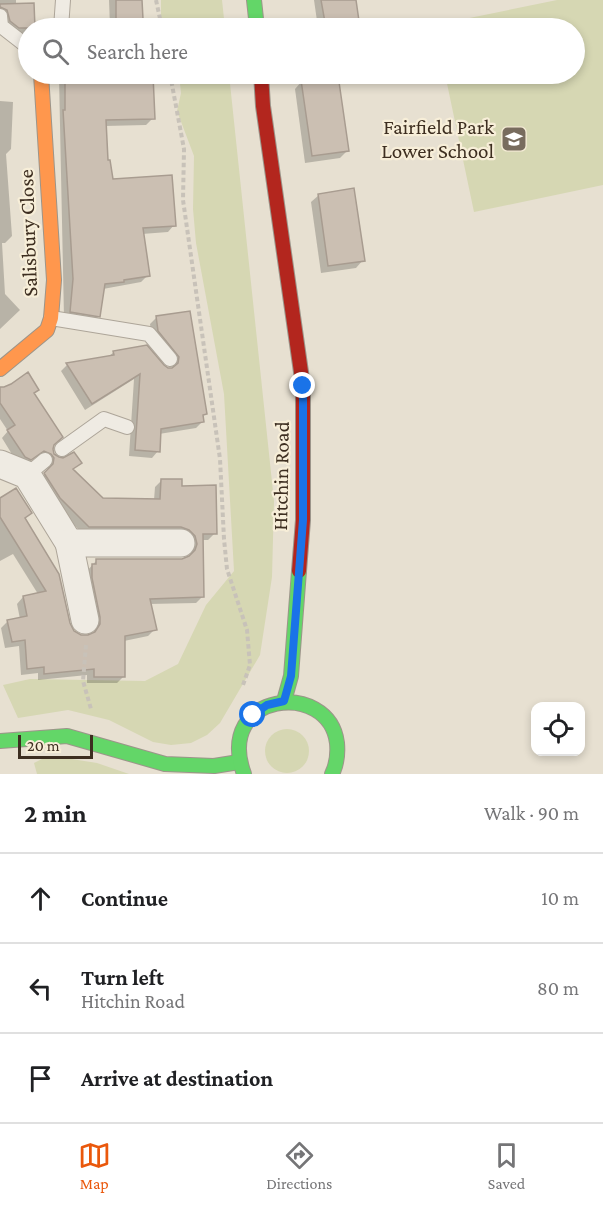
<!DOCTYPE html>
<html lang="en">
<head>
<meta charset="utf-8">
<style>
  body { margin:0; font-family:"Crimson Pro",serif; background:#f2f2f2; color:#202124 }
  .controls { position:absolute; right:18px; bottom:18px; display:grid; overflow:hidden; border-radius:12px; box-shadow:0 3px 9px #0003 }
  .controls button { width:54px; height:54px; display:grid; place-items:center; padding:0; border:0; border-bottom:2px solid #e0e0e0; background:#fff; color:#202124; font:30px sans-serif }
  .scale { position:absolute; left:18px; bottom:15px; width:75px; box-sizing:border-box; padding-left:6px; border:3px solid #3d2e20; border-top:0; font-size:16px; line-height:21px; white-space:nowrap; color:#3d2e20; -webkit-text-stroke:4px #f7eed8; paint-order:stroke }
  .stop { position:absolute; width:18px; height:18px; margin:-14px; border:4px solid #1a73e8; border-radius:50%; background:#fff }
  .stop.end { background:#1a73e8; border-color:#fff; box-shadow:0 2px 6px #0008 }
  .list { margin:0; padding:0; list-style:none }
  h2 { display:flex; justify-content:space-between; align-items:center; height:78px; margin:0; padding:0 24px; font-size:26px }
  h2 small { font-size:20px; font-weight:400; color:#757577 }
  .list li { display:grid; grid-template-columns:39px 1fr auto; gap:18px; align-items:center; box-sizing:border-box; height:90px; padding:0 24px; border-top:2px solid #e0e0e0 }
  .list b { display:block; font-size:22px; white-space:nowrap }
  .list p { margin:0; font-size:20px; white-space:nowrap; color:#757577 }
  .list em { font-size:20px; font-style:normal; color:#757577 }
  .icon { flex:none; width:33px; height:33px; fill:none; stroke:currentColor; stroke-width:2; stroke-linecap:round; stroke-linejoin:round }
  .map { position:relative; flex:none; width:603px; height:774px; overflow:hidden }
  .search { position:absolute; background:#fff; box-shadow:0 3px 9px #0003; left:18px; right:18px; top:18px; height:66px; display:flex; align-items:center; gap:15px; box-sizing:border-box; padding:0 21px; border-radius:33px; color:#757577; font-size:22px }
  .sheet { height:348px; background:#fff }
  nav { display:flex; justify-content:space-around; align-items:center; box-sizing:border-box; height:84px; border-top:2px solid #e0e0e0; background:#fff; font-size:16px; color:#757577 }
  nav a { display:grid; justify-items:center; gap:3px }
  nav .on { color:#ea580c }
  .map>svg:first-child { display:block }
  .green { fill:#d6d7b3 }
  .shadow { fill:#0003 }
  .building { fill:#cbbfb2; stroke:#a89c90; stroke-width:1.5 }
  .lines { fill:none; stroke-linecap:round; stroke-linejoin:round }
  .lane-casing { stroke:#ada599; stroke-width:16 }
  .street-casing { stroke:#ada599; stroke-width:29 }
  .fast-casing { stroke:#9c958a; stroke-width:16 }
  .slow-casing { stroke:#9c958a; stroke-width:16 }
  .jam-casing { stroke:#9c958a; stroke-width:16 }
  .path { stroke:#c8c2b9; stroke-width:4; stroke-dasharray:4.5 3; stroke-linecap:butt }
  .lane { stroke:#efebe3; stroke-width:14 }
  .street { stroke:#efebe3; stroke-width:27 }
  .fast { stroke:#63d668; stroke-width:14 }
  .slow { stroke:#ff974d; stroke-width:14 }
  .jam { stroke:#b3261e; stroke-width:14 }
  .route { stroke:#1a73e8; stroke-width:8 }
  .labels { text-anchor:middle; stroke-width:4.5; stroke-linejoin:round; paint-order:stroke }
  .poi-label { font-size:21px; fill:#3d2e20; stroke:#f7eed8; text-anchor:end }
  .street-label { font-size:21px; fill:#3d2e20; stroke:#f7eed8 }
</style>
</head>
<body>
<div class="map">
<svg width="603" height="774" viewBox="0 0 603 774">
  <rect width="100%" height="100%" fill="#e7e0d1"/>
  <!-- green -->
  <g class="green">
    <path d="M161 0H222L225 28H164L161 22Z"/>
    <path d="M557 0H603V185L474 212 445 74H574V28H436L435 25Z"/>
    <path d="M179 74H229L274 501 272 577 260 655 220 723 207 735 191 743 171 745 153 742 109 720 68 710 18 718 3 685 30 679 145 681 178 664 206 605 234 571 224 394 196 243 193 209 194 156 177 111 181 93Z"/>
    <circle cx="287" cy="751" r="22"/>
    <path d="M59 757 97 763 129 774H37L34 763 42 759Z"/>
  </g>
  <!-- shadow -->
  <g class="shadow">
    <path d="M0 0H16V5L34 27 28 28 27 34H12L0 17Z"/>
    <path d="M109 0H140L141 19 134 26 110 27Z"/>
    <path d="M314 0H355L359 28H318Z"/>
    <path d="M101 21 102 28H66L71 23Z"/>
    <path d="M62 74H108V78L153 118 146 125 105 126 107 162 111 180 174 225 168 232 142 234 148 275 141 282 103 289 99 316 92 323 64 318 59 77Z"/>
    <path d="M302 81 348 150 340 158 305 163 295 89Z"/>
    <path d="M0 101 13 102 11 149 6 154 12 236 5 243H2L5 294 20 310 0 329Z"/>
    <path d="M319 195 363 260 356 268 321 273 311 202Z"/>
    <path d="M189 312 206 413 202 417V422L196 428 159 434 158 451 152 458 129 456 134 379 85 410 61 371 67 365 108 357 114 352 167 369H172L173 364 152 337 150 324 156 318Z"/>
    <path d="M0 389 37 390 33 394 52 445 53 455 58 459 80 463 72 470 102 500H154L155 487 161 481 181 488 215 533 208 540H202L203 596 196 603 149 604 155 629 148 636 124 641V676L117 683H87V675L38 680V673L21 675 19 646 5 648 1 628 8 621 20 619 17 604 23 597 38 594 13 554 0 561V499L23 519 68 624 73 632 80 637 92 635 94 632V624L86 572 97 560H182L189 558 191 551 82 533 53 504 38 480 47 472 48 466 46 461 42 458 36 457 24 466 18 464 2 438 8 431 0 419Z"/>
  </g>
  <!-- building -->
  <g class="building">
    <path d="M116 0H142L143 19 116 21Z"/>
    <path d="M321 0H356L360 28H326Z"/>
    <path d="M34 3 35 28H19L10 21 7 10 0 7V4Z"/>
    <path d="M65 74H109V77L153 75 155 119 106 120 108 160H110L113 179 172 175 176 226 143 228 150 276 124 280V282L105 284 100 317 70 312 73 279 63 110H65Z"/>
    <path d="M338 75 349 151 312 156 301 80Z"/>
    <path d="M354 188 365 261 328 266 318 194Z"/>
    <path d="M190 311 207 414 203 415 204 422 161 429 160 452 135 450 140 374 92 404 66 363 114 355 113 351 147 345 164 365 168 368H172L178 363 179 357 158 331 156 316Z"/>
    <path d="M28 372 39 390 34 393 63 437 54 445 53 449 54 454 59 457 63 458 74 452 82 463 73 469 103 498 160 499 161 479H182V486L216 485 217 534H203L204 597 150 599 157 630 125 636V677H94V669L44 674V667L27 669 25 640 12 642 7 620 27 616 23 596 46 591 0 517V498L16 488 32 513 25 518 59 574 70 623 74 631 81 635H88L95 632 100 624V617L92 578V564H96V559H182L189 556 195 550 197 544 195 536 189 530 181 527H89L60 498 44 473 53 464 54 458 51 454 44 451 31 460 25 457 7 430 15 425 0 403V387H4L11 384Z"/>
  </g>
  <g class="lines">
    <!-- lane casing -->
    <g class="lane-casing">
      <g id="lane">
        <path d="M0 16 1 26 28 47"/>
        <path d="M61 28 63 0"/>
        <path d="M51 318 149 334 170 359"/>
        <path d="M62 449 104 419 127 427"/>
        <path d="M27 475 45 460"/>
      </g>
    </g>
    <!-- street casing -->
    <g class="street-casing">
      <g id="street">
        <path d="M0 464 27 475 69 543 85 620"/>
        <path d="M69 543H181"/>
      </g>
    </g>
    <!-- fast casing -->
    <g class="fast-casing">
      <g id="fast">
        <path d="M254 0 257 28"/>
        <path d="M284 701 291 676 299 571"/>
        <path d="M0 741 67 736 165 764 214 766 239 762"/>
        <path d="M244 774C214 692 329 679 337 743 338 754 337 764 332 774"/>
      </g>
    </g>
    <!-- slow casing -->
    <g class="slow-casing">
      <path id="slow" d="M0 369 47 330 51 318 54 280 41 74"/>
    </g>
    <!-- jam casing -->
    <g class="jam-casing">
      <path id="jam" d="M261 74 263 106 303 386V520L299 571"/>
    </g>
    <!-- path -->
    <g class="path">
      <path d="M156 0 162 28"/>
      <path d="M170 74 184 149 183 200 220 459 224 539 227 569 247 630 250 665 243 685"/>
      <path d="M86 645 83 681 91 709"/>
    </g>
    <!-- lane -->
    <use href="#lane" class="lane"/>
    <!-- street -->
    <use href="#street" class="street"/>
    <!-- fast -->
    <use href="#fast" class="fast"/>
    <!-- slow -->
    <use href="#slow" class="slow"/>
    <!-- jam -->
    <use href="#jam" class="jam"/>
  </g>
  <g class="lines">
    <!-- route -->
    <path class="route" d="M253 715 267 705 284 701 291 676 303 520V386"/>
  </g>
  <!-- icons -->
  <defs>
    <g id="school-square" transform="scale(1.35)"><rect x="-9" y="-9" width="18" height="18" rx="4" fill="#786c5e" stroke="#f7eed8"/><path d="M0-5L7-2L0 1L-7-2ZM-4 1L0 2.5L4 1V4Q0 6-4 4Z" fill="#fff"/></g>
  </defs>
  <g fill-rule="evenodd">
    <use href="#school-square" x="514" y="139"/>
  </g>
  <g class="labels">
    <!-- poi labels -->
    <g class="poi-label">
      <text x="494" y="134">Fairfield Park<tspan x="494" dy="24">Lower School</tspan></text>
    </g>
    <!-- street labels -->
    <g class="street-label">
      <text transform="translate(28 233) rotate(-92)" y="7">Salisbury Close</text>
      <text transform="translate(281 476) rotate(-89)" y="7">Hitchin Road</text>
    </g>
  </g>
</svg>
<div class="controls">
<button><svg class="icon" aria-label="locate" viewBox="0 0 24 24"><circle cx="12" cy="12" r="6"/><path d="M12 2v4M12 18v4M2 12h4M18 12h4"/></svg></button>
</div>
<div class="scale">20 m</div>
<div class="stop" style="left:253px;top:715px"></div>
<div class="stop end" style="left:303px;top:386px"></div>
<div class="search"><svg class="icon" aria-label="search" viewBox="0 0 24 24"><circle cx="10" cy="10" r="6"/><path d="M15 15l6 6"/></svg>Search here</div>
</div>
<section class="sheet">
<h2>2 min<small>Walk · 90 m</small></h2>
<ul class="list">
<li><svg class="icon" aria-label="ahead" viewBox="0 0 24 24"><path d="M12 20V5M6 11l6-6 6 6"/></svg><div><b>Continue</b></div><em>10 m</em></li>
<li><svg class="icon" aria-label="left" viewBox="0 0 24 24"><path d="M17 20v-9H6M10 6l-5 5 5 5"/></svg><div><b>Turn left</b><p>Hitchin Road</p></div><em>80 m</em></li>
<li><svg class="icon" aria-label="arrive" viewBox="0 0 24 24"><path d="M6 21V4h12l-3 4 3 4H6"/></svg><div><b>Arrive at destination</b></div></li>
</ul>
</section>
<nav>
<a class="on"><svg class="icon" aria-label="map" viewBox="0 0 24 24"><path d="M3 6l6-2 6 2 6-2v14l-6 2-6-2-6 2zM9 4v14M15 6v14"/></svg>Map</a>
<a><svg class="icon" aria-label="directions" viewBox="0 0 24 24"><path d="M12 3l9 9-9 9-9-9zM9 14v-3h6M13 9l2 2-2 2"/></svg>Directions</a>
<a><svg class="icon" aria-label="saved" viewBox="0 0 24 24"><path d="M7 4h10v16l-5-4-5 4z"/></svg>Saved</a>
</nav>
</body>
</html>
